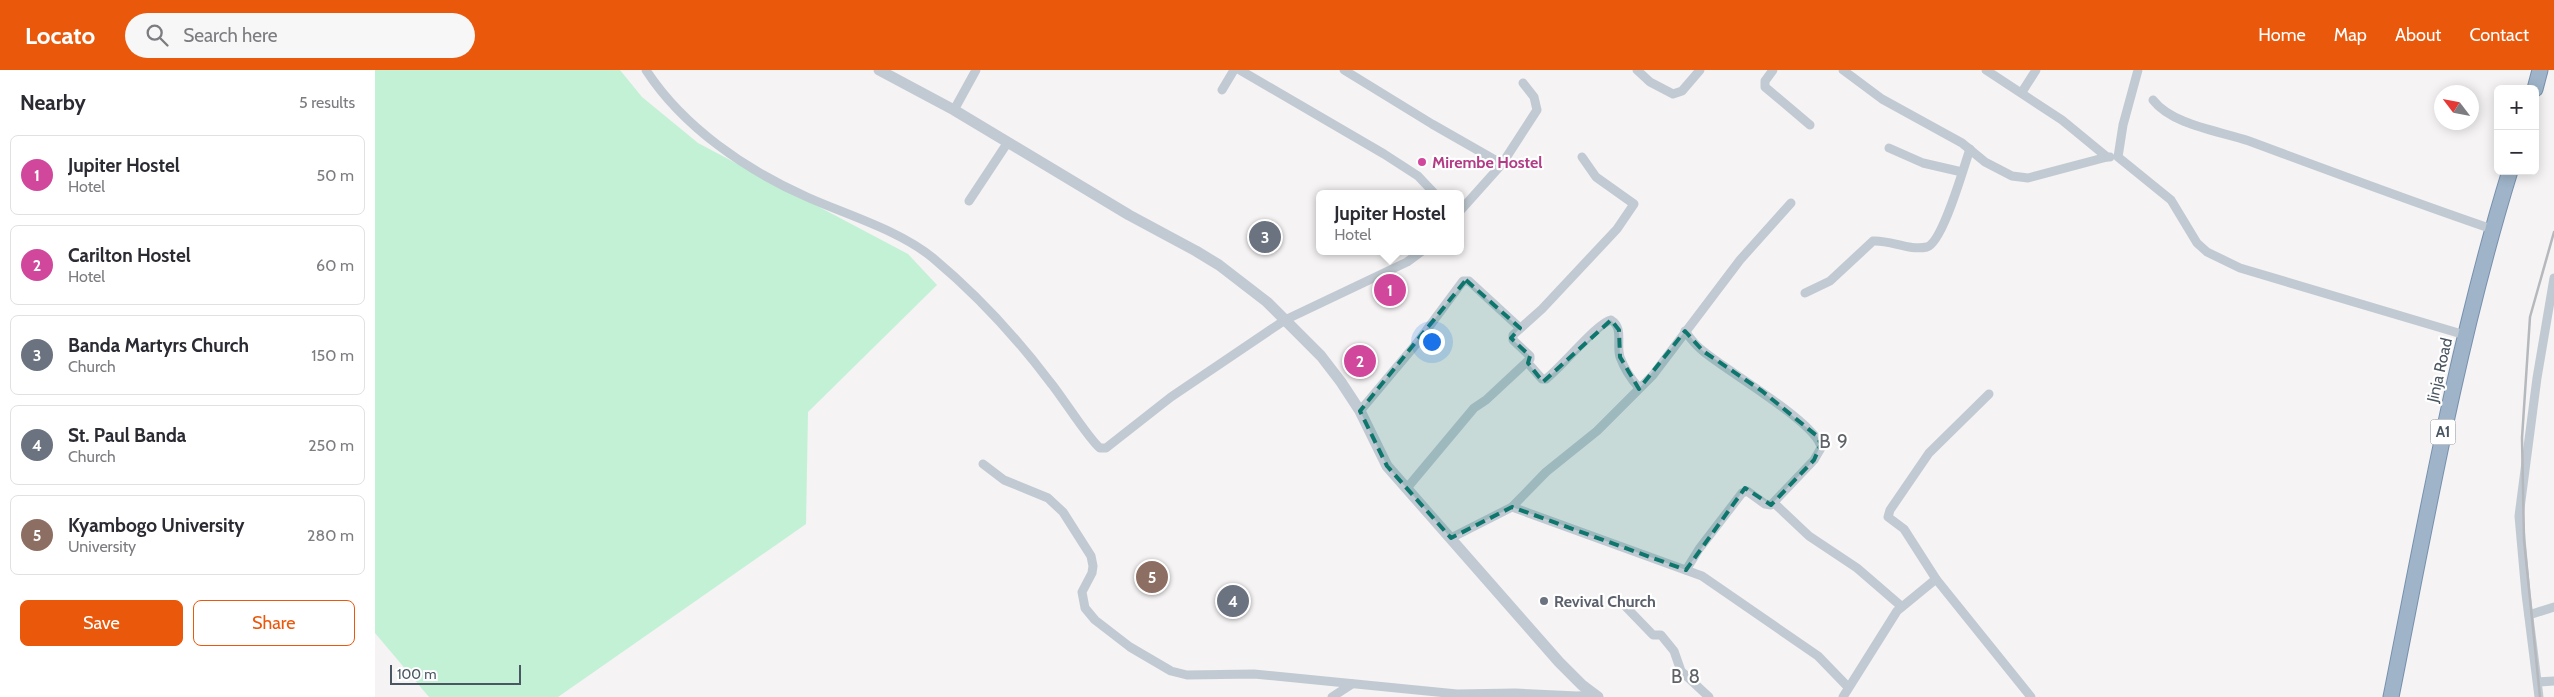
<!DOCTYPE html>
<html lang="en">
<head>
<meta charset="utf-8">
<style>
  body { margin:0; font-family:Cabin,sans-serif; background:#f7f7f7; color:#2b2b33 }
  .controls { position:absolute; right:15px; top:15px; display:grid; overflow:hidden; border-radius:8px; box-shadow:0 2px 12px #0003 }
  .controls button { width:45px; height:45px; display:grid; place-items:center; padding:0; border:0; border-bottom:1px solid #e1e1e2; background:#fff; color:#2b2b33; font:25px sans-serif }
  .compass { position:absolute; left:2059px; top:15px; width:45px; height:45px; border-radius:50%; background:#fff; box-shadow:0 2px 12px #0003; rotate:302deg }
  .scale { position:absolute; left:15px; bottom:12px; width:131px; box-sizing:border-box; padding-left:5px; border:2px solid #4a5661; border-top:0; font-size:14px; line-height:18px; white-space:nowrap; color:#4a5661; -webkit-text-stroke:4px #fff; paint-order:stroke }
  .you { position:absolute; left:1056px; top:271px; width:18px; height:18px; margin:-12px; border:4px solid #fff; border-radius:50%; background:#1a73e8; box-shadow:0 0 0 8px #1a73e833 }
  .badge { display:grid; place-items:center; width:32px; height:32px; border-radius:50%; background:#ea580c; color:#fff; font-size:16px; font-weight:700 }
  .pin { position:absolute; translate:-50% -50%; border:2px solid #fff; box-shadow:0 1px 5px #0006 }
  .popup { position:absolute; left:941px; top:120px; width:148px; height:65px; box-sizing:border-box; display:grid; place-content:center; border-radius:8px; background:#fff; filter:drop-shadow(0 1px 4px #0005); font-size:16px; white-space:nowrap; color:#7c7c81 }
  .popup b { font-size:19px; color:#2b2b33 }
  .popup::after { content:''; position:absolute; left:50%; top:100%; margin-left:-10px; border:10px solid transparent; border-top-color:#fff }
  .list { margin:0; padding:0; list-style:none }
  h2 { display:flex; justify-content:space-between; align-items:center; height:65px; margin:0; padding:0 20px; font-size:21px }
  h2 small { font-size:16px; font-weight:400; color:#7c7c81 }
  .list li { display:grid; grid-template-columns:32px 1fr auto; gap:15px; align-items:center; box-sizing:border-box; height:80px; margin:0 10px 10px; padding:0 10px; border:1px solid #e1e1e2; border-radius:8px }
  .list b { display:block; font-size:19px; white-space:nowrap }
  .list p { margin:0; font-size:16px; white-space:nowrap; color:#7c7c81 }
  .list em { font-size:16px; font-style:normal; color:#7c7c81 }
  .actions { display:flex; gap:10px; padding:15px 20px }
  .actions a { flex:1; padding:11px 0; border:1px solid #ea580c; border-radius:8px; text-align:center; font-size:18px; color:#ea580c }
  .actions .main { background:#ea580c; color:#fff }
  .icon { flex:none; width:28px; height:28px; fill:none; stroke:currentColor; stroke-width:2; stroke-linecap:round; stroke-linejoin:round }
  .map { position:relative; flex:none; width:2179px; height:627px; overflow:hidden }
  header { display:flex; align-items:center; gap:30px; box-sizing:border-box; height:70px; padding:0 25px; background:#ea580c; color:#fff }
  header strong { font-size:24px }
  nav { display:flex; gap:28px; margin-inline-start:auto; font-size:18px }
  .search { width:350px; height:45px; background:#f7f7f7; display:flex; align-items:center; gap:12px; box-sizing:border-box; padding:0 18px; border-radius:28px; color:#7c7c81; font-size:19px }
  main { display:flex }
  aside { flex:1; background:#fff }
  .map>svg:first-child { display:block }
  .green { fill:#c3f1d5 }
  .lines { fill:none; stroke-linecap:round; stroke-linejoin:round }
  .trunk-casing { stroke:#7690ad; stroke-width:17 }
  .minor { stroke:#c1cad2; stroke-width:9 }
  .tertiary { stroke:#c1cad2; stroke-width:11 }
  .trunk { stroke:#9fb4c9; stroke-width:15 }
  .rail { stroke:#b5b8bd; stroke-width:2.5 }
  .marked { fill:#0f766e; fill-opacity:0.2; stroke:#0f766e; stroke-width:4; stroke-dasharray:10 6; stroke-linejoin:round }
  .hotel-dot { fill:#d1479c; stroke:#fff; stroke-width:2 }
  .worship-dot { fill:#6b7280; stroke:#fff; stroke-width:2 }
  .labels { text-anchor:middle; stroke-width:4.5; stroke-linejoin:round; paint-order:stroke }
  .shield { fill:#fff; stroke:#808990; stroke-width:1 }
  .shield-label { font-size:15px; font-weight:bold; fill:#4a5661 }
  .hotel-label { font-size:16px; font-weight:bold; fill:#b23c85; stroke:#fff; text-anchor:start }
  .street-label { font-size:16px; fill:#4a5661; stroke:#fff }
  .worship-label { font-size:16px; font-weight:bold; fill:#5b616d; stroke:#fff; text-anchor:start }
  .quarter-label { font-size:19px; letter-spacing:1px; fill:#5f6368; stroke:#fff }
</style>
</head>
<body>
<header>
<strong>Locato</strong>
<div class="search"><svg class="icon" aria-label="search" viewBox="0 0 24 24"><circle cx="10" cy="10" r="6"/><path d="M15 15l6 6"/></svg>Search here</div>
<nav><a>Home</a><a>Map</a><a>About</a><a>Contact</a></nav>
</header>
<main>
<aside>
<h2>Nearby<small>5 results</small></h2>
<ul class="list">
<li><span class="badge" style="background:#d1479c">1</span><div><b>Jupiter Hostel</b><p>Hotel</p></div><em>50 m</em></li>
<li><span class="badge" style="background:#d1479c">2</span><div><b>Carilton Hostel</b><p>Hotel</p></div><em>60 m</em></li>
<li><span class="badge" style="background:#6b7280">3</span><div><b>Banda Martyrs Church</b><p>Church</p></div><em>150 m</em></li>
<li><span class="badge" style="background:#6b7280">4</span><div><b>St. Paul Banda</b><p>Church</p></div><em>250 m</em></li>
<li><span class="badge" style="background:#8d6e63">5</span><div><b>Kyambogo University</b><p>University</p></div><em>280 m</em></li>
</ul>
<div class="actions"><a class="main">Save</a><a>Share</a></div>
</aside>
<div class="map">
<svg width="2179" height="627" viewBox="0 0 2179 627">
  <rect width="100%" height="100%" fill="#f5f3f3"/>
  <!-- green -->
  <path class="green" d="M0 0H245L267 27 323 73 533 184 562 215 433 342 431 454 183 627H54L0 563Z"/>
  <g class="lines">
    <!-- trunk casing -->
    <g class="trunk-casing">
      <g id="trunk">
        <path d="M2160 19 2165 0"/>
        <path d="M2016 627C2051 451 2082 273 2135 101"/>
      </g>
    </g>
    <!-- minor -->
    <g class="minor">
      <path d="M271 0C308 57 371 100 432 127 472 145 524 160 558 188 601 224 641 267 675 312 686 325 715 371 725 378H731L796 327 910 250 1032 192 1047 181"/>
      <path d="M865 0 1009 84 1043 106 1060 124"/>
      <path d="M969 0 1057 54 1127 94"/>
      <path d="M1262 0 1275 12 1298 24 1307 21 1325 0"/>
      <path d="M1398 0 1390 11V17L1435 55"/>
      <path d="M1468 0 1507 29 1587 73 1610 92 1637 106 1653 108 1732 87"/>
      <path d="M1611 0 1687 50 1732 87H1735"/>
      <path d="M1763 0 1748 55 1743 87 1796 130 1822 173 1832 182 1865 198 2090 265"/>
      <path d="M847 20 859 0"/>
      <path d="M1647 22 1661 0"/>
      <path d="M1778 30C1797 55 1845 61 1874 71 1955 101 2035 131 2117 159"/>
      <path d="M579 40 601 0"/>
      <path d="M1514 78 1548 93 1587 102"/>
      <path d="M594 131 633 72"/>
      <path d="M1085 141 1127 94 1162 40 1159 27 1148 13"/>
      <path d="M1430 223 1455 211 1498 171C1516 170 1534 181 1552 177 1568 172 1589 96 1595 79"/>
      <path d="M1310 261C1315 268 1321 276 1328 281 1350 300 1444 354 1446 378L1439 390 1396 435 1390 434 1372 421 1367 423 1324 479 1311 500"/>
      <path d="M1152 292 1167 309H1171C1186 298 1223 252 1236 250 1249 258 1241 274 1245 287 1249 298 1256 309 1264 318"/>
      <path d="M1614 324 1554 383 1515 440 1513 447 1529 459 1561 509 1656 627"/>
      <path d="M985 341 1042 273 1088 211H1094L1145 258"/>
      <path d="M608 394 629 410 673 428 688 442 716 486 718 496 717 503 707 522 710 538 720 550 755 577 796 601 812 605 879 604 1082 624 1140 623 1202 626 1219 625"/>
      <path d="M1032 418 1099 338 1111 330 1155 289V286L1138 270V265L1167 239 1242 159 1259 134 1221 107 1207 87"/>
      <path d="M1399 433 1434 466 1482 498 1526 536"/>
      <path d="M1137 437 1327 506 1443 586 1473 617"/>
      <path d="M1076 468 1137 437 1171 402 1222 361 1278 305 1365 190 1416 133"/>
      <path d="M1251 537 1278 565H1286L1299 581 1306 601 1334 627"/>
      <path d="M2154 545 2179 537"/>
      <path d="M2163 612 2179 611"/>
      <path d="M957 627 977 614"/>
      <path d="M1468 627 1522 541 1561 509"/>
      <path d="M2164 627 2151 524 2144 446 2162 308 2179 208"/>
    </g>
    <!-- tertiary -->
    <path class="tertiary" d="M504 0 579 40 754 145 821 181 844 195 892 232 946 286 966 312 985 341 1012 396 1184 592 1207 615 1223 627"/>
    <!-- trunk -->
    <use href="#trunk" class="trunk"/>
    <!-- rail -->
    <path class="rail" d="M2165 627 2149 470 2147 368 2155 247 2179 162"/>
  </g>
  <!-- marked area -->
  <path class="marked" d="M1091 210 1145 258 1136 268 1155 286 1153 293 1168 312 1236 250 1244 260 1245 287 1264 319 1310 261 1328 281 1387 321 1442 366 1446 374 1439 390 1396 435 1370 418 1311 500 1137 437 1076 468 1012 396 985 341Z"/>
  <!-- markers -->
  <circle class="hotel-dot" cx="1047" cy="92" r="5"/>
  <circle class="worship-dot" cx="1169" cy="531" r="5"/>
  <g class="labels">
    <!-- shield labels -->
    <rect class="shield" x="2055.5" y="349.5" width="25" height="25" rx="4"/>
    <g class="shield-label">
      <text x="2068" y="367">A1</text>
    </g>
    <!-- hotel labels -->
    <g class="hotel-label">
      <text x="1057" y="98">Mirembe Hostel</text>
    </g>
    <!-- street labels -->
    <g class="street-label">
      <text transform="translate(2064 300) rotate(-77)" y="6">Jinja Road</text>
    </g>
    <!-- worship labels -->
    <g class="worship-label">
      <text x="1179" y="537">Revival Church</text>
    </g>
    <!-- quarter labels -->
    <g class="quarter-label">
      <text x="1459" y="378">B 9</text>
      <text x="1311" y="613">B 8</text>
    </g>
  </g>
</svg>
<div class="controls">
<button>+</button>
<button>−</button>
</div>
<svg class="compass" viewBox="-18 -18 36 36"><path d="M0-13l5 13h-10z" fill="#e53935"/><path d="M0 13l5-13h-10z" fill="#7c7c81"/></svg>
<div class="scale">100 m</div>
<div class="you"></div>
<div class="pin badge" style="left:1015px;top:220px;background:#d1479c">1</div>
<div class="popup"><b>Jupiter Hostel</b>Hotel</div>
<div class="pin badge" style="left:985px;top:291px;background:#d1479c">2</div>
<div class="pin badge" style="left:890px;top:167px;background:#6b7280">3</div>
<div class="pin badge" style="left:858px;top:531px;background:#6b7280">4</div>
<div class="pin badge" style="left:777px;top:507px;background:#8d6e63">5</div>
</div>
</main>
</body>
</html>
